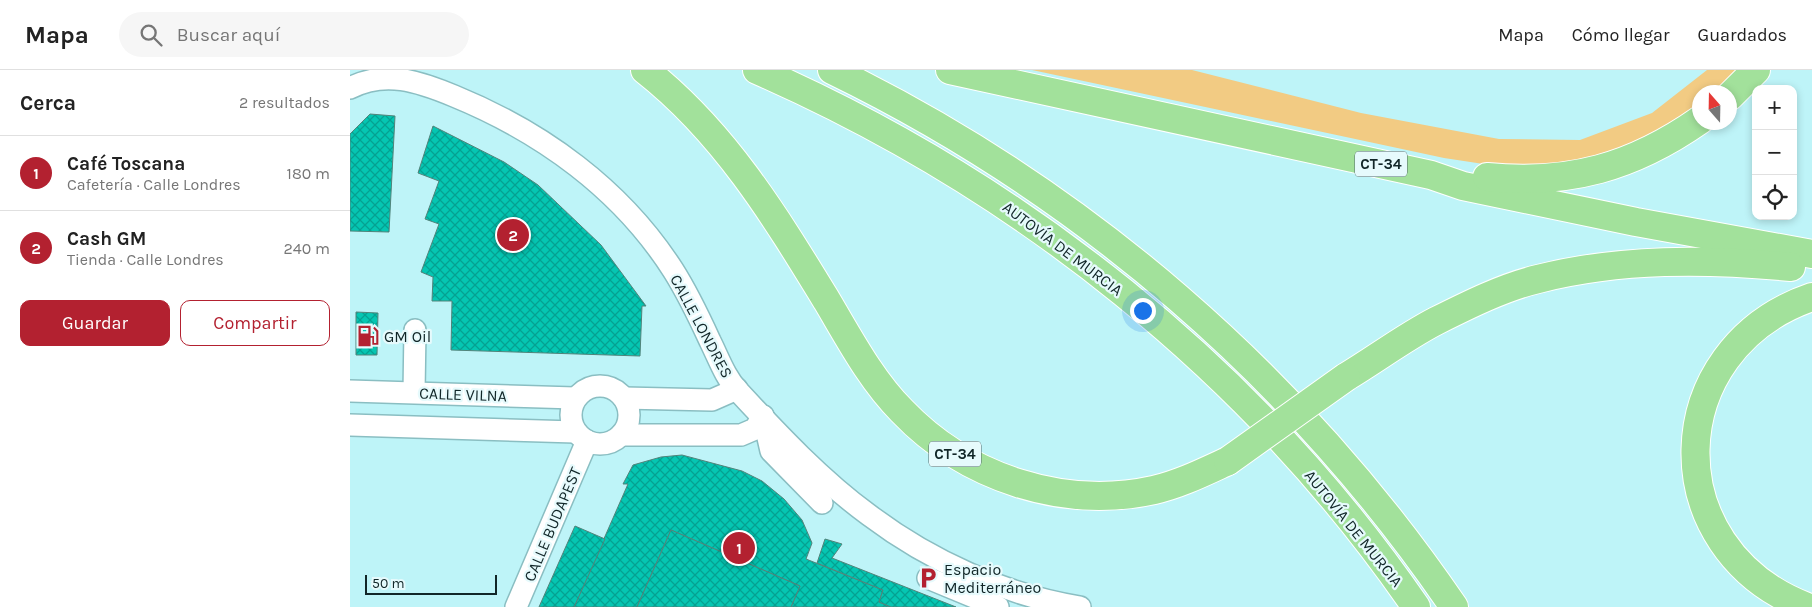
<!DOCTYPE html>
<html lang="es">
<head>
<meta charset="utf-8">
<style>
  body { margin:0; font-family:Karla,sans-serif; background:#f6f6f6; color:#222 }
  .controls { position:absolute; right:15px; top:15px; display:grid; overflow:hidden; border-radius:10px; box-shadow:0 2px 8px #0003 }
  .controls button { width:45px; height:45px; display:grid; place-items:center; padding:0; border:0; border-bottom:1px solid #e0e0e0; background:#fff; color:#222; font:25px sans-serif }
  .compass { position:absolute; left:1342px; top:15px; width:45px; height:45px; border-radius:50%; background:#fff; box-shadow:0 2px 8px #0003; rotate:340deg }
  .scale { position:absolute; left:15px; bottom:12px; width:132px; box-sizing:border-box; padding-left:5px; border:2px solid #112628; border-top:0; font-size:14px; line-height:18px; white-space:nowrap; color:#112628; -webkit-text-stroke:4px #e6fafc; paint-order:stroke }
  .you { position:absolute; left:792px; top:240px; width:18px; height:18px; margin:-12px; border:4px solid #fff; border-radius:50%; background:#1a73e8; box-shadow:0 0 0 8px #1a73e833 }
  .badge { display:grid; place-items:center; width:32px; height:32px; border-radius:50%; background:#b32130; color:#fff; font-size:16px; font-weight:700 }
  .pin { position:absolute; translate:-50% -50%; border:2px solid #fff; box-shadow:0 1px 5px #0006 }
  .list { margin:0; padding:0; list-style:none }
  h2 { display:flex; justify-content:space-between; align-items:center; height:65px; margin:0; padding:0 20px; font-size:21px }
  h2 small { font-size:16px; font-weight:400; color:#767676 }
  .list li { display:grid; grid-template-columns:32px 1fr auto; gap:15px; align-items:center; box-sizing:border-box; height:75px; padding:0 20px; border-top:1px solid #e0e0e0 }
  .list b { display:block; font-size:19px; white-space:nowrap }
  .list p { margin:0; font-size:16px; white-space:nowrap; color:#767676 }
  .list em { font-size:16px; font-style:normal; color:#767676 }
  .actions { display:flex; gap:10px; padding:15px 20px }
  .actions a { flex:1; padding:11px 0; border:1px solid #b32130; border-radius:10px; text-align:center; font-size:18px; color:#b32130 }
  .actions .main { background:#b32130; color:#fff }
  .icon { flex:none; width:28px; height:28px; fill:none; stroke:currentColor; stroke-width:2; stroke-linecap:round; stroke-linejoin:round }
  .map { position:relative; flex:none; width:1462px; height:537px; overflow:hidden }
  header { display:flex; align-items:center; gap:30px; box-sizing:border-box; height:70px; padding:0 25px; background:#fff; border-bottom:1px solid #e0e0e0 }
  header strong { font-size:24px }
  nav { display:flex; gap:28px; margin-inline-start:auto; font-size:18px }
  .search { width:350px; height:45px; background:#f6f6f6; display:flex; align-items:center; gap:12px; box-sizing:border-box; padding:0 18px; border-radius:28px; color:#767676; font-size:19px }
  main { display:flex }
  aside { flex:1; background:#fff }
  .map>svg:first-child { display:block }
  .green { fill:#f2cb83 }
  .building { fill:url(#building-cross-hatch); stroke:#52837a }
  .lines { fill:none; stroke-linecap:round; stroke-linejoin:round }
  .minor-casing { stroke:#8abec2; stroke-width:24 }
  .highway-casing { stroke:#fff; stroke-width:30 }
  .minor { stroke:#fff; stroke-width:21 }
  .highway { stroke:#a2e19b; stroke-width:28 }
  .highway-bridge-casing { stroke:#fff; stroke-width:30; stroke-linecap:butt }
  .highway-bridge { stroke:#a2e19b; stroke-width:28 }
  .labels { text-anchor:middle; stroke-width:4.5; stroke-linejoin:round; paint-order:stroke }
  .shield { fill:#e6fafc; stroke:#516668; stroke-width:1 }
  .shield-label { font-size:15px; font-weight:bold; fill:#112628 }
  .street-label { font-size:16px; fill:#112628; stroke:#e6fafc }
  .poi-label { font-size:16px; fill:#112628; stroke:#e6fafc; text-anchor:start }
</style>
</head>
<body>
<header>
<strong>Mapa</strong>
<div class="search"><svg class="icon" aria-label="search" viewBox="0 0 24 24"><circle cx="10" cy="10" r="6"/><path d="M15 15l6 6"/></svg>Buscar aquí</div>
<nav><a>Mapa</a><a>Cómo llegar</a><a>Guardados</a></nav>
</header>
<main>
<aside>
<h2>Cerca<small>2 resultados</small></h2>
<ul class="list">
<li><span class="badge">1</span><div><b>Café Toscana</b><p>Cafetería · Calle Londres</p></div><em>180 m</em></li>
<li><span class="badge">2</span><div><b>Cash GM</b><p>Tienda · Calle Londres</p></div><em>240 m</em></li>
</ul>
<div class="actions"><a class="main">Guardar</a><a>Compartir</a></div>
</aside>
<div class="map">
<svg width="1462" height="537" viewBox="0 0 1462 537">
  <defs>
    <pattern id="building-cross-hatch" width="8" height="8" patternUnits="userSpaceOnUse" patternTransform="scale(1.25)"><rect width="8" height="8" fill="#05c6b2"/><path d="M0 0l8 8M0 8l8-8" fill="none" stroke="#05a191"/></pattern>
  </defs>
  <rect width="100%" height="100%" fill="#bef4f8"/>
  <!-- green -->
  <path class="green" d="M682 0H842L1011 43 1149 69 1230 70 1302 43 1357 0H1388L1365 22H1350L1349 34 1319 58 1274 78 1217 96 1160 98 1094 88Z"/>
  <!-- building -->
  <g class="building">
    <path d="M20 44 45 46 39 162 0 161V64Z"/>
    <path d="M83 56 154 92 188 115 251 175 296 236H292L290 286 101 280 102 231H82L83 207 71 202 89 154 75 149 89 111 68 103Z"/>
    <path d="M6 242 28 243 27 285H6Z"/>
    <path d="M332 385 392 401 412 411 434 429 452 450 462 473 456 489 533 520 529 532 541 537H441L450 516 321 460 287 537H224L278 414H273L283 395 311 387Z"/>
    <path d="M225 456 255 469 224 537H189Z"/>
    <path d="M321 460 450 516 441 537H287Z"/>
    <path d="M475 469 492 474 482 488 606 537H541L529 532 533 520 467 493Z"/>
  </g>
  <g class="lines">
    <!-- minor casing -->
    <g class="minor-casing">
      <g id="minor">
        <path d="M0 18C35 0 68 11 104 26 192 62 271 119 323 200 337 222 349 247 360 271 369 289 375 307 388 321 428 364 471 410 519 445 580 491 655 525 730 537"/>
        <circle cx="250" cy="345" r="29"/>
        <path d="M0 321 225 328"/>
        <path d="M64 322 65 260"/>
        <path d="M274 328 362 330 387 319"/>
        <path d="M413 346 421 381 472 433"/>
        <path d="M0 355 225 362"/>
        <path d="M271 365H391L405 359 413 346"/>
        <path d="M578 508 648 537"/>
        <path d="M166 537 237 371"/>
      </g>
    </g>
    <!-- highway casing -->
    <g class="highway-casing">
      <g id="highway">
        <path d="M295 0C374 62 425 146 477 231 499 268 521 310 552 341 616 408 714 440 804 420 830 414 854 402 878 391"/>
        <path d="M407 0C669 115 903 300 1066 537"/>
        <path d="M482 0C733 122 947 307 1104 537"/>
        <path d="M600 0 1081 105 1113 116 1286 152 1462 184"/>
        <path d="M1380 26 1406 0"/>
        <path d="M1137 107C1219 115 1283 97 1350 50"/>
        <path d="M996 307C1026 289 1055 267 1086 251 1118 235 1154 217 1188 209 1271 188 1357 189 1441 197"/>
        <path d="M1457 537C1305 479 1310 279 1462 227"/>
      </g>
    </g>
    <!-- minor -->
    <use href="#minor" class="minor"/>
    <!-- highway -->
    <use href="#highway" class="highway"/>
    <!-- highway-bridge casing -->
    <g class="highway-bridge-casing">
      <path id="highway-bridge" d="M878 391 996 307"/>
    </g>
    <!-- highway-bridge -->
    <use href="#highway-bridge" class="highway-bridge"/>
  </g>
  <!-- icons -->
  <defs>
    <g id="fuel-bare" transform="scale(1.725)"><path d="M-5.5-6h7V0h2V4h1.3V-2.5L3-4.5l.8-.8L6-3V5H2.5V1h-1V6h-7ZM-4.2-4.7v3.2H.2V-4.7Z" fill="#b32130" stroke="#e6fafc" stroke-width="2.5" paint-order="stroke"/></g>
    <g id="parking-bare" transform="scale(1.725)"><path d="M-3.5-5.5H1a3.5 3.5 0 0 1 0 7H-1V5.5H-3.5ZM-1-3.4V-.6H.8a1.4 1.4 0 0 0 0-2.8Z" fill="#b32130" stroke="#e6fafc" stroke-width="2.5" paint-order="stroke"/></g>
  </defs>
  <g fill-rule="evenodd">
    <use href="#fuel-bare" x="18" y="266"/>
    <use href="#parking-bare" x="578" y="508"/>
  </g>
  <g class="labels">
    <!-- shield labels -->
    <g class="shield">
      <rect x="1005" y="81.5" width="52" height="25" rx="4"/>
      <rect x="579" y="371.5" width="52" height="25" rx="4"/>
    </g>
    <g class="shield-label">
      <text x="1031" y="99">CT-34</text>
      <text x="605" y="389">CT-34</text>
    </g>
    <!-- street labels -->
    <g class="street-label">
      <text transform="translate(713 178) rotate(37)" y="6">AUTOVÍA DE MURCIA</text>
      <text transform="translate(352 256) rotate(62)" y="6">CALLE LONDRES</text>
      <text transform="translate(113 324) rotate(2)" y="6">CALLE VILNA</text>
      <text transform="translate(202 454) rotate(-67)" y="6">CALLE BUDAPEST</text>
      <text transform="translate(1004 458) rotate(51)" y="6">AUTOVÍA DE MURCIA</text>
    </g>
    <!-- poi labels -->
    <g class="poi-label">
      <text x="34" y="272">GM Oil</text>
      <text x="594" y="505">Espacio<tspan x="594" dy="18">Mediterráneo</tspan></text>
    </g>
  </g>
</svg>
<div class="controls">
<button>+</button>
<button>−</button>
<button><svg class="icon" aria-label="locate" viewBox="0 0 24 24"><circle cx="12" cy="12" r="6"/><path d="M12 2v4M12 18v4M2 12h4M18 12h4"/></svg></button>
</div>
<svg class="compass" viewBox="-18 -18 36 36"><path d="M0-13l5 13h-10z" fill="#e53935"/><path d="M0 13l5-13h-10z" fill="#767676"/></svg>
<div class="scale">50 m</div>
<div class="you"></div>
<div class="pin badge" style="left:389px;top:478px">1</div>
<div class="pin badge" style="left:163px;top:165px">2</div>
</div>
</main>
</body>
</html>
